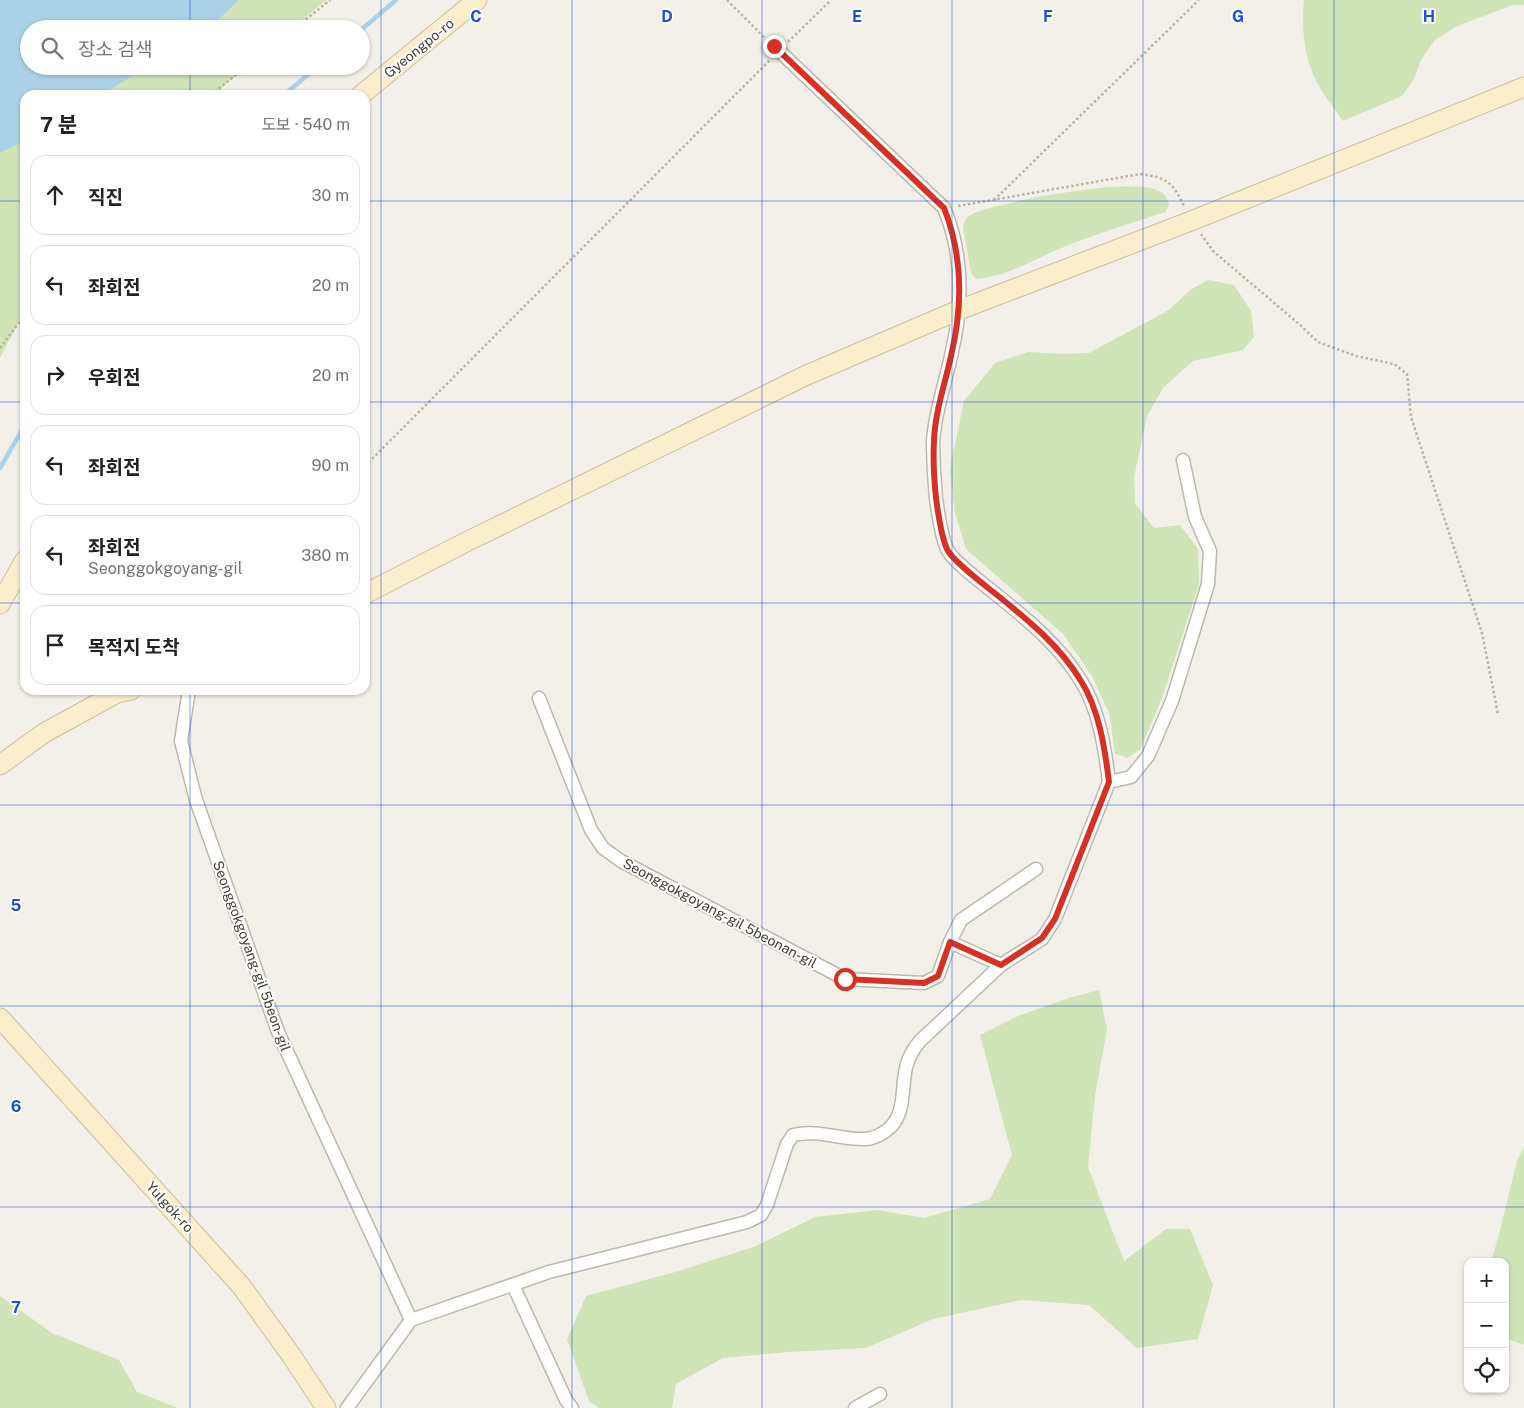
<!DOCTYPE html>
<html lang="ko">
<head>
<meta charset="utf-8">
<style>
  body { margin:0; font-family:"Public Sans","Noto Sans KR",sans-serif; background:#f6f6f6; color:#222 }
  .controls { position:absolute; right:15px; bottom:15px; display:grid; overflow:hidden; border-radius:10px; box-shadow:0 1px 4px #0004 }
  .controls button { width:45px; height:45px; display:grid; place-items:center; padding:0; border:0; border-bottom:1px solid #e0e0e0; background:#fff; color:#222; font:25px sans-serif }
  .stop { position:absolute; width:15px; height:15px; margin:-11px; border:4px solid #d93025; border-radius:50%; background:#fff }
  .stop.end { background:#d93025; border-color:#fff; box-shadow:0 1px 5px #0008 }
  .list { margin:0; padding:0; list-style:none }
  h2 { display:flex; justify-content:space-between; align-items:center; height:65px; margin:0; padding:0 20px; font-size:21px }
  h2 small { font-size:16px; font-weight:400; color:#767676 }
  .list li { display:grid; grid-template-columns:32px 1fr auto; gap:15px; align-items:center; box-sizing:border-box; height:80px; margin:0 10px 10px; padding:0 10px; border:1px solid #e0e0e0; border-radius:15px }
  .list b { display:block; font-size:19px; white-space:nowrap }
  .list p { margin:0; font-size:16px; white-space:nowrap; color:#767676 }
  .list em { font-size:16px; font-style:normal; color:#767676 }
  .icon { flex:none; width:28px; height:28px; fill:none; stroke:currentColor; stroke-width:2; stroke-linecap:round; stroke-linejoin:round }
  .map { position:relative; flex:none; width:1524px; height:1408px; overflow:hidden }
  .search { position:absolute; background:#fff; box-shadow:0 1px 4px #0004; left:20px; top:20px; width:350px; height:55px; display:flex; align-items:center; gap:12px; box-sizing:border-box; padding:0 18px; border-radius:28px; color:#767676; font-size:19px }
  .panel { position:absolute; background:#fff; box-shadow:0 1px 4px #0004; left:20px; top:90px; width:350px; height:605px; border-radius:15px }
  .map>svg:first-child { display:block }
  .green { fill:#d0e4b7 }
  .water { fill:#acd2ea }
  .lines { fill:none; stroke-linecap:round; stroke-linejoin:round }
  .stream { stroke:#acd2ea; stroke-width:4.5 }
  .street-casing { stroke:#beb8ad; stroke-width:15 }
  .secondary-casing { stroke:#cfc19d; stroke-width:21 }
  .path { stroke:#bfb3a0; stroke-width:2.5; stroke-dasharray:2.5 2.5; stroke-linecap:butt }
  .street { stroke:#fff; stroke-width:12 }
  .secondary { stroke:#faeecd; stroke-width:19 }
  .route { stroke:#d93025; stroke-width:6 }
  .grid { fill:none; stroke:#1d4ed8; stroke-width:1; stroke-opacity:0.55 }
  .labels { text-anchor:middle; stroke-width:4; stroke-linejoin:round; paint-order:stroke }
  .street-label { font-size:14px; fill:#474139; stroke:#fff }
  .grid-label { font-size:16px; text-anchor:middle; font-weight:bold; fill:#1d4ed8; stroke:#fff; stroke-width:4; stroke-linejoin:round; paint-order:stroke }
</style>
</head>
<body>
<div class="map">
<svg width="1524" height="1408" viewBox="0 0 1524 1408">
  <rect width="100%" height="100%" fill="#f3f0ea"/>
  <!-- green -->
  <g class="green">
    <path d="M0 0H326L292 29H29V66H247L213 95H25V310L0 358Z"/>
    <path d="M1304 0H1524V5H1513L1457 26 1435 40 1422 58 1414 79 1402 96 1343 121C1334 108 1323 94 1315 79 1304 55 1301 26 1304 0Z"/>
    <path d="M1106 187C1121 187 1149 184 1161 192 1166 195 1168 200 1169 205L1165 212C1132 223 1099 233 1066 246 1038 257 1008 277 976 279L971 273 963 227 966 218C975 211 987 209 998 206 1033 196 1070 192 1106 187Z"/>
    <path d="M1208 280 1234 285 1251 311 1254 337 1243 350 1193 361 1163 388 1147 416 1134 477 1135 503 1154 528 1180 525 1198 549 1199 584 1162 698 1140 750 1127 758 1115 753 1109 713 1092 676 1063 634 966 549 955 513 950 469 964 401 995 363 1028 352 1064 354 1089 353 1169 310 1190 290Z"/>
    <path d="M1099 990 1107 1029 1095 1096 1088 1167 1124 1261 1166 1229H1190L1213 1285 1198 1339 1137 1348 1089 1305 1021 1300 933 1319 866 1348 788 1352 723 1358 676 1384 672 1408H599L589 1401 567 1339 586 1296 679 1271 756 1246 815 1217 877 1210 924 1218 990 1199 1012 1155 980 1035 1018 1016 1069 998Z"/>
    <path d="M1524 1147V1345L1505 1338V1262H1491L1498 1238 1517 1161Z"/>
    <path d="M0 1296 52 1333 119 1360 137 1392 178 1408H0Z"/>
  </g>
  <!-- water -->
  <path class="water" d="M0 0H239L208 29H29V66H149L101 95H25V141L0 153Z"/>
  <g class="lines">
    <!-- stream -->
    <g class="stream">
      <path d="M361 30 396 0"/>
      <path d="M284 95 318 66"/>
      <path d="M0 468 25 425"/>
    </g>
    <!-- street casing -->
    <g class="street-casing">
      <g id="street">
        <path d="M774 46 944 208C964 256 963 306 951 356 945 384 935 412 933 441 933 460 934 479 936 498 938 512 941 536 947 549 952 561 986 586 997 595 1028 620 1060 646 1081 681 1099 709 1105 749 1109 782"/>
        <path d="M189 690 181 741 196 800 278 1032 411 1320"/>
        <path d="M539 698 591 830 603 848 621 861 845 979 924 983 938 976 950 942 961 920 1036 869"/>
        <path d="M950 942 1001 965"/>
        <path d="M513 1285 566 1400 572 1408"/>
        <path d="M347 1408 411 1320 549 1272 747 1222 761 1215 767 1205 787 1144 793 1135C819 1129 840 1140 865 1139 872 1139 880 1135 886 1131 908 1115 900 1086 907 1064 910 1054 914 1048 920 1041L1001 965 1042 939 1055 919 1109 782 1131 777 1148 756 1172 701 1208 584 1210 551 1195 517 1183 460"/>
        <path d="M855 1408 880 1394"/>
      </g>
    </g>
    <!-- secondary casing -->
    <g class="secondary-casing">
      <g id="secondary">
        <path d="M361 95 477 0"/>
        <path d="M365 594 466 542 807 375 959 310 1191 221 1524 87"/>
        <path d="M0 604 25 560"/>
        <path d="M0 765 44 733 117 693 131 690"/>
        <path d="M0 1018 242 1287 291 1355 326 1408"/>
      </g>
    </g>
    <!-- path -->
    <g class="path">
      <path d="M727 0 765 38"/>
      <path d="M294 29 330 0"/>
      <path d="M788 42 831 0"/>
      <path d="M211 95 247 66"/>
      <path d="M994 200 1199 0"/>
      <path d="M958 206 1140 174C1167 177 1173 183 1184 206"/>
      <path d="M1201 234 1213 251 1299 324 1318 342 1356 356 1394 364 1407 374 1411 417 1482 633 1498 714"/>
      <path d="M0 348 25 315"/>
      <path d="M365 466 770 60"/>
    </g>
    <!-- street -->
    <use href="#street" class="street"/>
    <!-- secondary -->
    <use href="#secondary" class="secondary"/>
  </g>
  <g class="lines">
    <!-- route -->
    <path class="route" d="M774 46 944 208C963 256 963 306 951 356 945 384 935 412 934 441 933 460 934 479 936 498 938 513 941 536 947 549 952 561 986 586 997 595 1028 620 1060 646 1081 681 1099 709 1105 749 1109 782L1055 919 1042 938 1001 965 950 942 938 976 924 983 845 979"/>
  </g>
  <!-- grid -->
  <path class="grid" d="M190 0V29M381 0V1408M572 0V1408M762 0V1408M952 0V1408M1143 0V1408M1334 0V1408M190 66V95M0 201H25M365 201H1524M0 402H25M365 402H1524M0 603H25M365 603H1524M190 690V1408M0 805H1524M0 1006H1524M0 1207H1524"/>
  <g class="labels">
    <!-- street labels -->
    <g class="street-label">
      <text transform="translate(419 48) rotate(-39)" y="5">Gyeongpo-ro</text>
      <text transform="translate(720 913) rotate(28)" y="5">Seonggokgoyang-gil 5beonan-gil</text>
      <text transform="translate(252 956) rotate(70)" y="5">Seonggokgoyang-gil 5beon-gil</text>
      <text transform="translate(170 1207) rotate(48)" y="5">Yulgok-ro</text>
    </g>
  </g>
  <g class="grid-label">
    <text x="476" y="22">C</text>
    <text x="667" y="22">D</text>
    <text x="857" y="22">E</text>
    <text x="1048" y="22">F</text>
    <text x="1238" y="22">G</text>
    <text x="1429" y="22">H</text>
    <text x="16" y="911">5</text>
    <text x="16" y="1112">6</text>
    <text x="16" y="1313">7</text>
  </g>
</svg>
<div class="controls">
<button>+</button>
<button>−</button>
<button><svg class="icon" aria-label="locate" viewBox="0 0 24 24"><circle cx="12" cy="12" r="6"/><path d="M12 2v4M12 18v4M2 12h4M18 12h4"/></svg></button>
</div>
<div class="stop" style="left:845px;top:979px"></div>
<div class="stop end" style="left:774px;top:46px"></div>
<div class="search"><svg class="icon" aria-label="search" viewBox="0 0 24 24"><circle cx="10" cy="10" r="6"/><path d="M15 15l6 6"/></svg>장소 검색</div>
<section class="panel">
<h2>7 분<small>도보 · 540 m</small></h2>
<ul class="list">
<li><svg class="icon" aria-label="ahead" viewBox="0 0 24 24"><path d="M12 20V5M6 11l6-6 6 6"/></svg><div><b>직진</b></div><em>30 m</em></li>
<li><svg class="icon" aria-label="left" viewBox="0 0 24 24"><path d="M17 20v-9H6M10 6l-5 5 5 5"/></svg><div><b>좌회전</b></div><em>20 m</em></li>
<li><svg class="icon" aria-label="right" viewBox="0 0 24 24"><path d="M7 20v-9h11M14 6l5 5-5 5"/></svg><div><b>우회전</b></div><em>20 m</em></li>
<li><svg class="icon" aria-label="left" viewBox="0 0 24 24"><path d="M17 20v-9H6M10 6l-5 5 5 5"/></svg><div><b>좌회전</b></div><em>90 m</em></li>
<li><svg class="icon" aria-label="left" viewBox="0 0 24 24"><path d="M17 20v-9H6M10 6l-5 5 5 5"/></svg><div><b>좌회전</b><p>Seonggokgoyang-gil</p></div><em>380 m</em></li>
<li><svg class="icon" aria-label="arrive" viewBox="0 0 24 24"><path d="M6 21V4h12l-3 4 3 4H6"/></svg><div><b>목적지 도착</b></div></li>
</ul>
</section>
</div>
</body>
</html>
